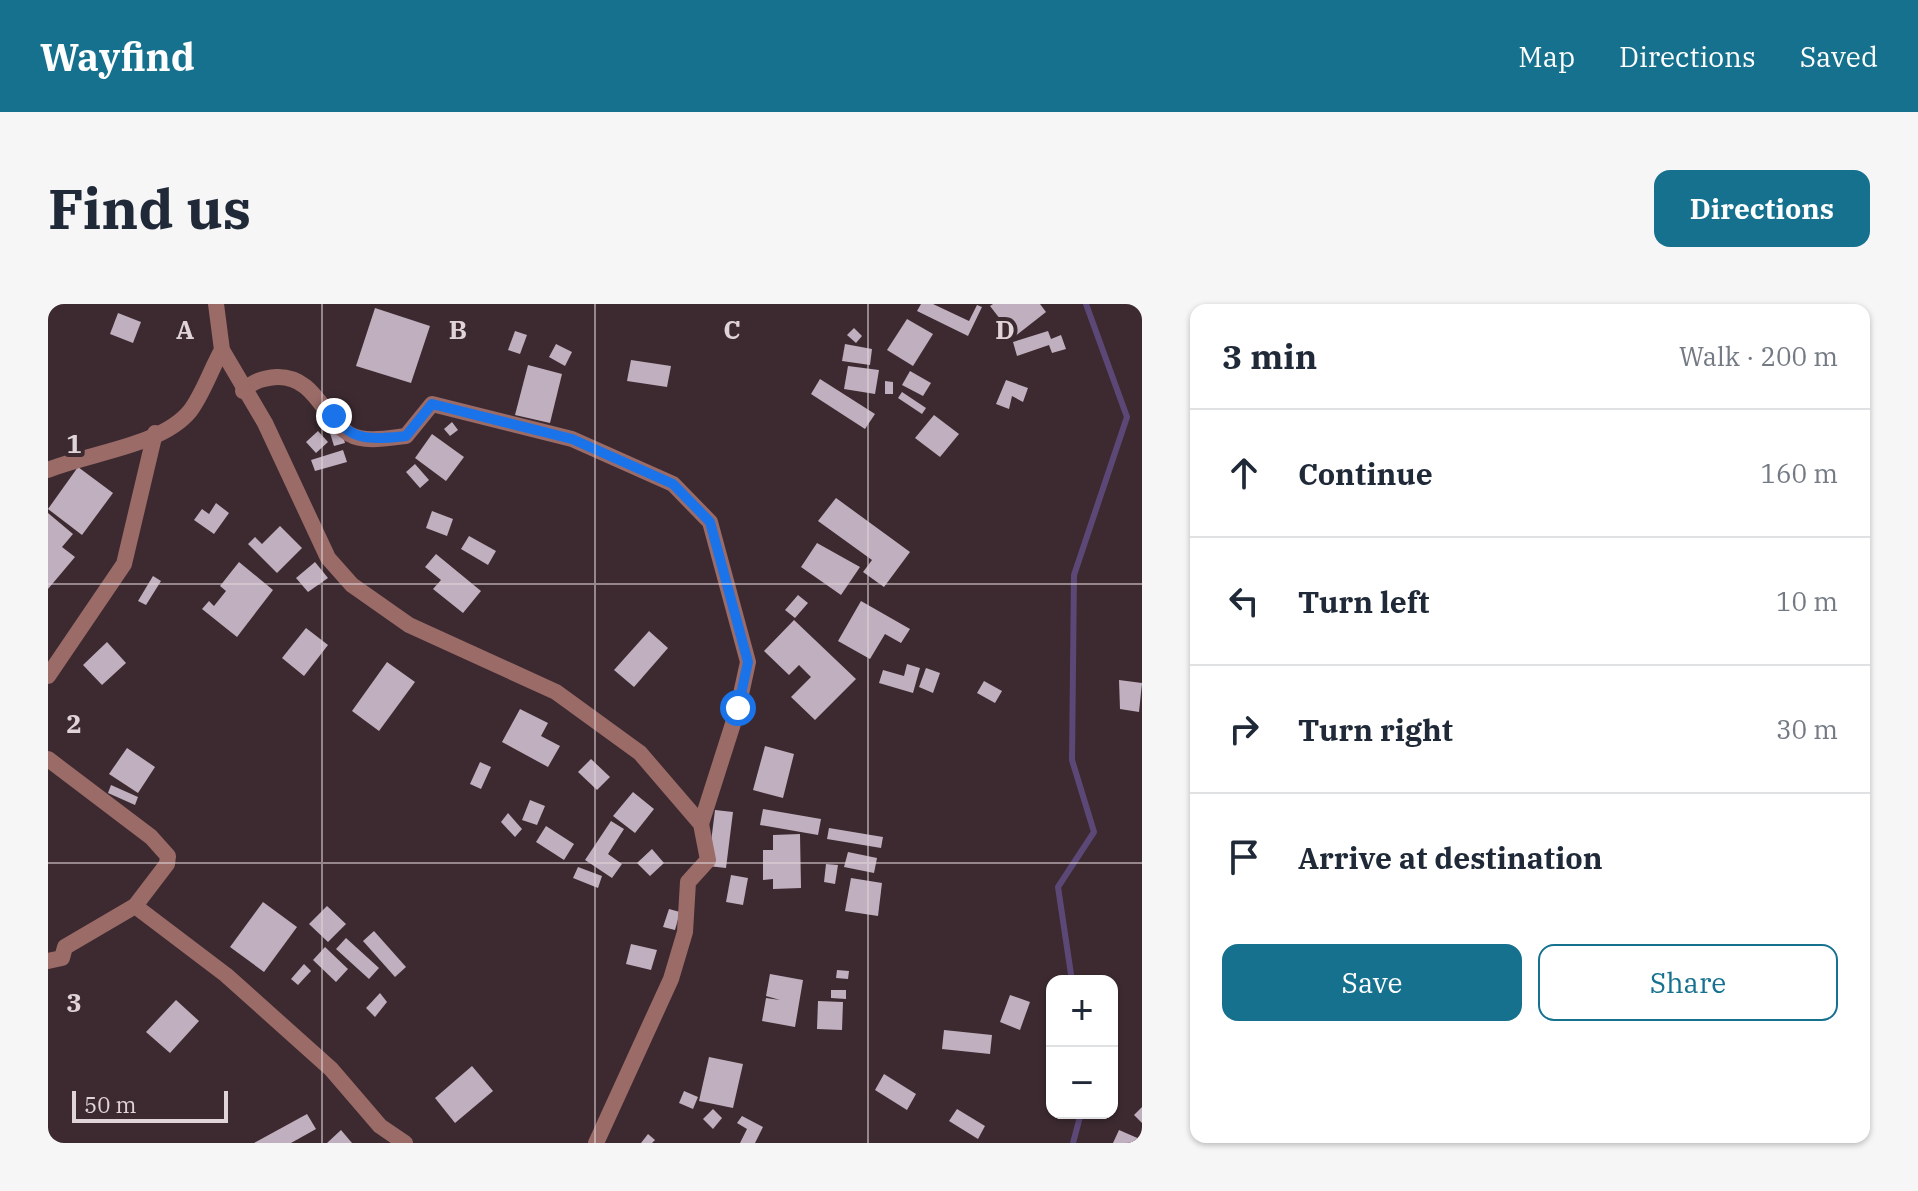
<!DOCTYPE html>
<html lang="en">
<head>
<meta charset="utf-8">
<style>
  body { margin:0; font-family:"IBM Plex Serif",serif; background:#f6f6f7; color:#1f2937 }
  .controls { position:absolute; right:24px; bottom:24px; display:grid; overflow:hidden; border-radius:16px; box-shadow:0 2px 6px #0004 }
  .controls button { width:72px; height:72px; display:grid; place-items:center; padding:0; border:0; border-bottom:2px solid #e0e1e3; background:#fff; color:#1f2937; font:40px sans-serif }
  .scale { position:absolute; left:24px; bottom:20px; width:156px; box-sizing:border-box; padding-left:8px; border:4px solid #e0d4d8; border-top:0; font-size:22px; line-height:28px; white-space:nowrap; color:#e0d4d8; -webkit-text-stroke:6px #3c2a30; paint-order:stroke }
  .stop { position:absolute; width:24px; height:24px; margin:-18px; border:6px solid #1a73e8; border-radius:50%; background:#fff }
  .stop.end { background:#1a73e8; border-color:#fff; box-shadow:0 2px 8px #0008 }
  .list { margin:0; padding:0; list-style:none }
  h2 { display:flex; justify-content:space-between; align-items:center; height:104px; margin:0; padding:0 32px; font-size:34px }
  h2 small { font-size:26px; font-weight:400; color:#747a83 }
  .list li { display:grid; grid-template-columns:52px 1fr auto; gap:24px; align-items:center; box-sizing:border-box; height:128px; padding:0 32px; border-top:2px solid #e0e1e3 }
  .list b { display:block; font-size:30px; white-space:nowrap }
  .list em { font-size:26px; font-style:normal; color:#747a83 }
  .actions { display:flex; gap:16px; padding:24px 32px }
  .actions a { flex:1; padding:18px 0; border:2px solid #16718f; border-radius:16px; text-align:center; font-size:28px; color:#16718f }
  .actions .main { background:#16718f; color:#fff }
  .icon { flex:none; width:44px; height:44px; fill:none; stroke:currentColor; stroke-width:2; stroke-linecap:round; stroke-linejoin:round }
  .map { position:relative; flex:none; width:1094px; height:839px; overflow:hidden; border-radius:16px }
  header { display:flex; align-items:center; gap:48px; box-sizing:border-box; height:112px; padding:0 40px; background:#16718f; color:#fff }
  header strong { font-size:38px }
  nav { display:flex; gap:44px; margin-inline-start:auto; font-size:28px }
  .intro { display:flex; align-items:center; justify-content:space-between; box-sizing:border-box; height:192px; padding:0 48px }
  h1 { margin:0; font-size:56px }
  .button { padding:20px 36px; border-radius:16px; background:#16718f; color:#fff; font-size:28px; font-weight:700 }
  main { display:flex; gap:48px; padding:0 48px }
  aside { flex:1; background:#fff; border-radius:16px; box-shadow:0 2px 6px #0004 }
  .map>svg:first-child { display:block }
  .lines { fill:none; stroke-linecap:round; stroke-linejoin:round }
  .stream { stroke:#5c4876; stroke-width:6 }
  .building { fill:#c0afbe }
  .street { stroke:#9b6b68; stroke-width:16 }
  .route { stroke:#1a73e8; stroke-width:10 }
  .grid { fill:none; stroke:#e0d4d8; stroke-width:2; stroke-opacity:0.55 }
  .grid-label { font-size:26px; text-anchor:middle; font-weight:bold; fill:#e0d4d8; stroke:#3c2a30; stroke-width:8; stroke-linejoin:round; paint-order:stroke }
</style>
</head>
<body>
<header>
<strong>Wayfind</strong>
<nav><a>Map</a><a>Directions</a><a>Saved</a></nav>
</header>
<div class="intro"><h1>Find us</h1><a class="button">Directions</a></div>
<main>
<div class="map">
<svg width="1094" height="839" viewBox="0 0 1094 839">
  <rect width="100%" height="100%" fill="#3c2a30"/>
  <g class="lines">
    <!-- stream -->
    <g class="stream">
      <path d="M1024 677 1010 583 1046 528 1024 456 1026 271 1079 113 1038 0"/>
      <path d="M1025 839 1033 809"/>
    </g>
  </g>
  <!-- building -->
  <g class="building">
    <path d="M873 0H885L921 17 929 1 934 3 920 32 869 7Z"/>
    <path d="M945 0H992L998 8 966 33 942 2Z"/>
    <path d="M327 4 382 22 363 79 308 62Z"/>
    <path d="M70 9 93 18 85 39 62 30Z"/>
    <path d="M859 15 885 30 865 62 839 46Z"/>
    <path d="M806 24 814 32 808 39 799 31Z"/>
    <path d="M467 27 479 31 472 50 460 46Z"/>
    <path d="M1000 27 1003 35 1013 31 1018 45 1004 49 1001 41 969 52 965 38Z"/>
    <path d="M508 40 524 48 517 62 501 53Z"/>
    <path d="M797 40 824 45 822 61 794 57Z"/>
    <path d="M583 56 623 62 619 83 579 77Z"/>
    <path d="M480 61 514 70 502 119 467 111Z"/>
    <path d="M800 62 831 66 827 90 796 85Z"/>
    <path d="M862 67 883 79 875 92 854 81Z"/>
    <path d="M772 75 827 110 817 125 763 90Z"/>
    <path d="M958 76 980 84 975 98 964 92 961 105 948 100Z"/>
    <path d="M837 77 845 78V90H837Z"/>
    <path d="M854 88 878 104 874 110 850 94Z"/>
    <path d="M886 111 911 130 892 153 867 134Z"/>
    <path d="M404 118 410 126 402 132 396 125Z"/>
    <path d="M293 126 297 139 286 142 282 129Z"/>
    <path d="M270 127 280 138 268 149 258 138Z"/>
    <path d="M384 130 416 153 398 177 367 154Z"/>
    <path d="M295 146 299 158 267 167 263 156Z"/>
    <path d="M367 160 381 176 372 184 358 168Z"/>
    <path d="M30 163 65 189 34 231 0 205Z"/>
    <path d="M788 194 862 248 836 283 815 268 824 256 770 217Z"/>
    <path d="M168 199 181 209 166 230 146 216 154 205 161 210Z"/>
    <path d="M384 207 405 215 399 232 378 224Z"/>
    <path d="M0 209 25 230 14 243 27 253 0 285Z"/>
    <path d="M232 222 254 244 229 269 200 240 207 233 214 240Z"/>
    <path d="M421 232 448 247 440 261 413 245Z"/>
    <path d="M769 239 812 263 793 291 753 263Z"/>
    <path d="M388 250 433 287 415 309 385 285 393 276 377 263Z"/>
    <path d="M191 258 225 286 189 333 154 305 161 297 166 302 178 287 172 282Z"/>
    <path d="M267 258 280 274 260 288 248 274Z"/>
    <path d="M105 272 113 277 98 301 90 297Z"/>
    <path d="M750 291 760 299 747 314 737 306Z"/>
    <path d="M813 297 862 325 853 339 837 330 822 355 790 337Z"/>
    <path d="M746 316 808 375 767 416 743 393 763 373 751 361 741 371 716 347Z"/>
    <path d="M258 324 280 341 256 372 234 354Z"/>
    <path d="M601 327 620 344 586 383 566 366Z"/>
    <path d="M59 338 78 359 54 381 35 361Z"/>
    <path d="M339 358 367 378 331 427 304 407Z"/>
    <path d="M859 360 872 364 865 389 831 379 835 366 856 372Z"/>
    <path d="M878 364 892 369 885 389 871 383Z"/>
    <path d="M1071 376 1094 379 1091 408 1072 405Z"/>
    <path d="M936 377 954 387 947 399 929 389Z"/>
    <path d="M472 405 500 419 493 432 512 442 500 463 454 438Z"/>
    <path d="M717 442 746 450 735 494 705 486Z"/>
    <path d="M79 444 107 463 90 489 61 470Z"/>
    <path d="M543 455 562 473 549 486 530 468Z"/>
    <path d="M432 458 443 463 433 485 422 480Z"/>
    <path d="M63 481 90 493 87 501 60 489Z"/>
    <path d="M585 488 606 505 587 529 565 512Z"/>
    <path d="M482 496 497 502 489 521 474 516Z"/>
    <path d="M715 505 773 515 770 531 712 521Z"/>
    <path d="M667 506 685 508 678 564 660 562Z"/>
    <path d="M460 509 474 525 467 533 453 518Z"/>
    <path d="M563 517 576 525 560 550 574 560 564 574 537 556Z"/>
    <path d="M498 522 526 540 516 556 488 538Z"/>
    <path d="M781 524 835 533 833 544 779 535Z"/>
    <path d="M752 530 753 584 725 585V575L715 576V546H725V531Z"/>
    <path d="M604 545 616 559 602 572 589 559Z"/>
    <path d="M800 548 829 554 826 569 796 563Z"/>
    <path d="M778 560 790 561 787 580 776 578Z"/>
    <path d="M530 563 554 572 550 584 525 574Z"/>
    <path d="M683 571 700 574 695 601 678 598Z"/>
    <path d="M803 574 834 579 830 612 797 607Z"/>
    <path d="M215 598 249 623 216 668 182 643Z"/>
    <path d="M279 602 298 620 280 638 261 620Z"/>
    <path d="M621 605 632 608 627 626 615 623Z"/>
    <path d="M326 627 358 663 347 673 315 637Z"/>
    <path d="M298 634 331 664 321 675 288 645Z"/>
    <path d="M583 640 609 646 603 666 578 660Z"/>
    <path d="M277 643 300 665 288 678 265 656Z"/>
    <path d="M256 660 263 667 250 681 243 675Z"/>
    <path d="M789 666 801 667 800 675 788 674Z"/>
    <path d="M722 670 755 676 747 723 714 717 718 694 732 696 718 692Z"/>
    <path d="M783 686H798V695L783 694Z"/>
    <path d="M332 689 339 698 327 713 318 704Z"/>
    <path d="M962 691 982 698 972 726 952 718Z"/>
    <path d="M128 696 151 717 122 749 98 728Z"/>
    <path d="M770 697 795 698 794 726 769 725Z"/>
    <path d="M896 726 944 731 942 750 894 745Z"/>
    <path d="M661 753 695 760 685 804 651 797Z"/>
    <path d="M424 762 445 787 407 819 387 794Z"/>
    <path d="M836 770 868 790 859 806 827 786Z"/>
    <path d="M636 787 650 793 645 805 631 799Z"/>
    <path d="M1094 803V819L1086 811Z"/>
    <path d="M665 805 674 814 665 825 655 815Z"/>
    <path d="M909 805 937 822 930 835 901 817Z"/>
    <path d="M259 810 268 825 243 839H206Z"/>
    <path d="M694 812 715 823 707 839H692L699 825 689 819Z"/>
    <path d="M293 826 304 839H279Z"/>
    <path d="M1071 826 1094 836V839H1065Z"/>
    <path d="M600 830 607 836 604 839H593Z"/>
  </g>
  <g class="lines">
    <!-- street -->
    <g class="street">
      <path d="M168 0 174 46 217 119 280 254 304 281 361 321 508 388 592 449 653 520 660 556 640 578 637 628 623 675 548 839"/>
      <path d="M195 87C205 77 215 74 229 73 267 72 275 114 301 130 316 139 341 134 358 132L384 100 524 135 625 180 662 218 700 358 690 404 653 520"/>
      <path d="M0 166C40 149 114 142 142 107 155 90 163 65 174 46"/>
      <path d="M0 372 76 260 107 129"/>
      <path d="M0 455 103 533 120 552 119 560 87 602"/>
      <path d="M0 657 14 654 17 643 87 602 178 671 283 765 332 822 357 839"/>
    </g>
  </g>
  <g class="lines">
    <!-- route -->
    <path class="route" d="M286 112C304 139 328 135 358 132L384 100 524 135 625 180 662 218 700 358 690 404"/>
  </g>
  <!-- grid -->
  <path class="grid" d="M274 0V839M547 0V839M820 0V839M0 280H1094M0 559H1094"/>
  <g class="grid-label">
    <text x="137" y="35">A</text>
    <text x="410" y="35">B</text>
    <text x="684" y="35">C</text>
    <text x="957" y="35">D</text>
    <text x="26" y="149">1</text>
    <text x="26" y="429">2</text>
    <text x="26" y="708">3</text>
  </g>
</svg>
<div class="controls">
<button>+</button>
<button>−</button>
</div>
<div class="scale">50 m</div>
<div class="stop" style="left:690px;top:404px"></div>
<div class="stop end" style="left:286px;top:112px"></div>
</div>
<aside>
<h2>3 min<small>Walk · 200 m</small></h2>
<ul class="list">
<li><svg class="icon" aria-label="ahead" viewBox="0 0 24 24"><path d="M12 20V5M6 11l6-6 6 6"/></svg><div><b>Continue</b></div><em>160 m</em></li>
<li><svg class="icon" aria-label="left" viewBox="0 0 24 24"><path d="M17 20v-9H6M10 6l-5 5 5 5"/></svg><div><b>Turn left</b></div><em>10 m</em></li>
<li><svg class="icon" aria-label="right" viewBox="0 0 24 24"><path d="M7 20v-9h11M14 6l5 5-5 5"/></svg><div><b>Turn right</b></div><em>30 m</em></li>
<li><svg class="icon" aria-label="arrive" viewBox="0 0 24 24"><path d="M6 21V4h12l-3 4 3 4H6"/></svg><div><b>Arrive at destination</b></div></li>
</ul>
<div class="actions"><a class="main">Save</a><a>Share</a></div>
</aside>
</main>
</body>
</html>
